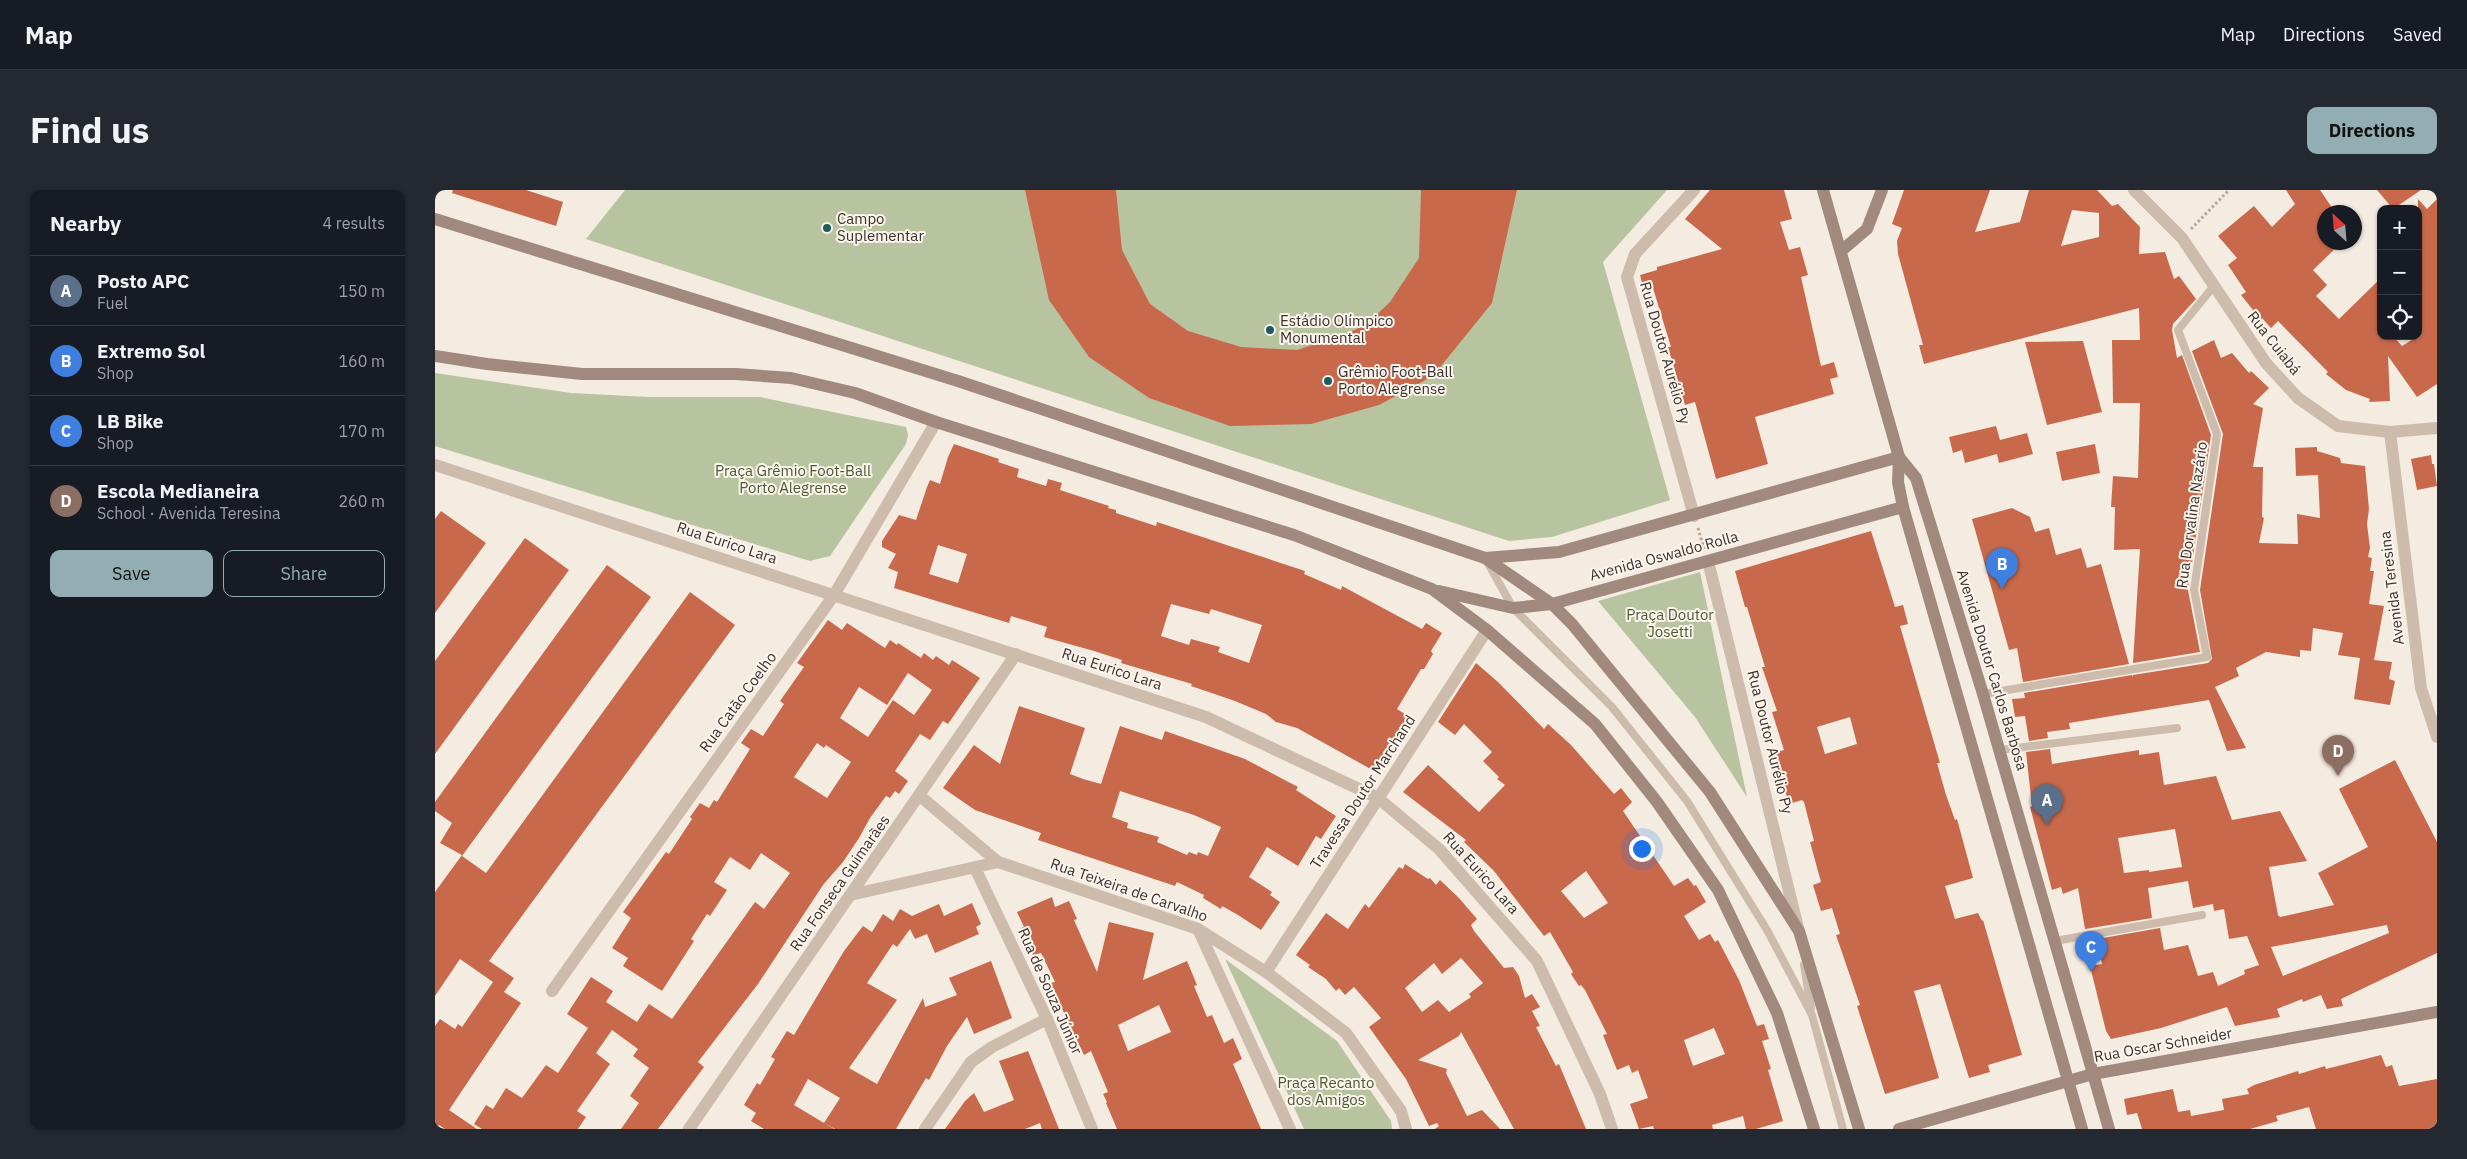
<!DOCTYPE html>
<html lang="en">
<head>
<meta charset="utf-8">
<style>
  body { margin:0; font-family:"IBM Plex Sans",sans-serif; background:#242831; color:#f1f3f6 }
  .controls { position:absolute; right:15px; top:15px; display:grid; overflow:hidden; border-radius:10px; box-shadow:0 1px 4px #0004 }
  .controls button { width:45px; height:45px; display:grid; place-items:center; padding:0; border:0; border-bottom:1px solid #363941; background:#171b24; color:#f1f3f6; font:25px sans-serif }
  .compass { position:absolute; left:1882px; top:15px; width:45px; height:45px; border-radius:50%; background:#171b24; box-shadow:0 1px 4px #0004; rotate:334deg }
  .you { position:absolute; left:1206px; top:658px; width:18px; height:18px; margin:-12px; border:4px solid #fff; border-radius:50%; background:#1a73e8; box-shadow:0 0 0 8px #1a73e833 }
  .badge { display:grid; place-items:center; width:32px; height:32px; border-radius:50%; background:#92aeb2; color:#fff; font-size:16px; font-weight:700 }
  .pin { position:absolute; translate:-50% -41px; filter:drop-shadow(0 1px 2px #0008) }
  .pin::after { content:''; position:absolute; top:26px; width:18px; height:15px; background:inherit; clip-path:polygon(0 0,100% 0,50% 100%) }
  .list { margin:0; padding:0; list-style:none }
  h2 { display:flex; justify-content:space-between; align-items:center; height:65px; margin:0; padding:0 20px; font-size:21px }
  h2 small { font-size:16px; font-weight:400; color:#9ea1a6 }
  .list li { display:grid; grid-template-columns:32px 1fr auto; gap:15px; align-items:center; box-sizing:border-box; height:70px; padding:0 20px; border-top:1px solid #363941 }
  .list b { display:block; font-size:19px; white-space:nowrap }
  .list p { margin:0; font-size:16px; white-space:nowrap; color:#9ea1a6 }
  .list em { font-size:16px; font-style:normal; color:#9ea1a6 }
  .actions { display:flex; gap:10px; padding:15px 20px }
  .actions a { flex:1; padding:11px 0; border:1px solid #92aeb2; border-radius:10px; text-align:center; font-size:18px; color:#92aeb2 }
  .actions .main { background:#92aeb2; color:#111 }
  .icon { flex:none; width:28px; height:28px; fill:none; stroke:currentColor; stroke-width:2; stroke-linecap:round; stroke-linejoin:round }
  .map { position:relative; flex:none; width:2002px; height:939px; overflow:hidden; border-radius:10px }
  header { display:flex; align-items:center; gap:30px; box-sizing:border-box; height:70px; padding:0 25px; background:#171b24; border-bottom:1px solid #363941 }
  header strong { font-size:24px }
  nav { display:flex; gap:28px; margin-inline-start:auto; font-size:18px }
  .intro { display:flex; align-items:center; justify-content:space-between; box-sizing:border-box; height:120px; padding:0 30px }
  h1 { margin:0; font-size:35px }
  .button { padding:12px 22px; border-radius:10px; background:#92aeb2; color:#111; font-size:18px; font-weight:700 }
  main { display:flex; gap:30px; padding:0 30px }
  aside { flex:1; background:#171b24; border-radius:10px; box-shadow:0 1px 4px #0004 }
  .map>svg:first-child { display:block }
  .green { fill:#b8c4a0 }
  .building { fill:#c8694b; fill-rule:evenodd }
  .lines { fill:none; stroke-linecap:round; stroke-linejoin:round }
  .path { stroke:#b9a596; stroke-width:3; stroke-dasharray:2.5 2.5; stroke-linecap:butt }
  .lane { stroke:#cdbbac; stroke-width:8 }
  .street { stroke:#cdbbac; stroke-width:12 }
  .secondary { stroke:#a18a7d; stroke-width:12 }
  .poi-dot { fill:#1f5a5e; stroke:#fbf5ee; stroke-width:2 }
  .labels { text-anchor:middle; stroke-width:4; stroke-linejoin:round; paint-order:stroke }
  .poi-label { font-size:15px; fill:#3b302b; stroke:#fbf5ee; text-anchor:start }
  .street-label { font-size:15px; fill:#3b302b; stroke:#fbf5ee }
  .park-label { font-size:15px; fill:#4a5a2e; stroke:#fbf5ee }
</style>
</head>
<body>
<header>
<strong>Map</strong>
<nav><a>Map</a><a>Directions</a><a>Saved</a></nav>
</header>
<div class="intro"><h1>Find us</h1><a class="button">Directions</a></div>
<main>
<aside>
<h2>Nearby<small>4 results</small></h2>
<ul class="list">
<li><span class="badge" style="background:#5c6f8a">A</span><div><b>Posto APC</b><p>Fuel</p></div><em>150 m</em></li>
<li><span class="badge" style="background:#3f7fe0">B</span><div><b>Extremo Sol</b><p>Shop</p></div><em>160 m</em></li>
<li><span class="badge" style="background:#3f7fe0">C</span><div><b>LB Bike</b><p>Shop</p></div><em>170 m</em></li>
<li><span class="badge" style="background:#8d6e63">D</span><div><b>Escola Medianeira</b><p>School · Avenida Teresina</p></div><em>260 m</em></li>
</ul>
<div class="actions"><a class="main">Save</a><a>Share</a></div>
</aside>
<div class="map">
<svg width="2002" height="939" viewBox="0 0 2002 939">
  <rect width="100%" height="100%" fill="#f4ebe1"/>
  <!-- green -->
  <g class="green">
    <path d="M190 0H1232L1168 72 1235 310 1117 347 1074 351 151 49Z"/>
    <path d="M0 183 136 203 213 207H325L471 237 473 245 471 254 395 366 375 371 0 256Z"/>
    <path d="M1265 382 1312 607 1260 527 1163 411Z"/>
    <path d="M790 769 902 851 956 931 957 939H869Z"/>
  </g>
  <!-- building -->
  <g class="building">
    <path d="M18 0H91L128 12 121 36 17 3Z"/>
    <path d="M590 0H681L687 60 715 114 753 141 806 157 862 160 913 143 932 134 955 112 984 68 986 0H1082L1057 113 998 186 944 215 876 234 795 236 714 208 654 167 614 110Z"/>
    <path d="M1275 0H1349L1357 29 1345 32 1354 60 1365 57 1373 85 1366 87 1386 176 1399 172 1403 187 1395 189 1399 204 1320 227 1333 274 1281 289 1260 212 1250 215 1233 157H1236L1218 98 1209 101 1205 85 1222 80V77L1287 59 1250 29Z"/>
    <path d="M1469 0H1555L1540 42 1585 32 1594 0H1662L1677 16 1683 14 1705 37 1704 64 1730 62 1739 89 1744 86 1761 109 1738 134 1737 140 1742 168 1747 165 1776 245 1753 400 1765 462 1698 473 1705 359 1679 360 1680 317H1676L1678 286 1703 288 1705 213H1678L1677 150H1705L1704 118 1489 174 1484 155H1488L1463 64 1462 51 1467 38 1457 34ZM1637 20 1664 23V47L1626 56Z"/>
    <path d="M1851 0H1885L1900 22H1890V52H1907L1878 80 1892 95 1881 106 1904 129 1946 88V146H1958L1967 156 1983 146V9L1992 19 2002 9V194L1982 207 1953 166 1955 211 1934 212 1935 209 1911 200 1891 184 1893 182 1843 131 1836 138 1827 128 1826 130 1806 105 1811 102 1793 75 1802 68 1783 46 1819 16 1837 37 1860 14Z"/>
    <path d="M1942 0H1986L1958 19Z"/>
    <path d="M1779 150 1786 168 1797 163 1814 183 1816 181 1834 198 1818 214 1828 218 1818 277H1828L1827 327 1829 328 1824 353 1863 354 1862 324 1885 328 1883 285 1861 286 1860 258 1882 257V261L1905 268 1906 273 1930 276 1934 319 1932 334 1935 358 1933 367 1937 368 1935 381H1939L1934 414 1949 416 1939 470 1957 472 1954 489 1960 491 1955 515 1919 509 1925 468 1903 465 1908 443 1878 438 1876 461 1865 460V467L1831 462 1801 478 1804 486 1780 497 1811 558 1792 561 1774 510 1634 533 1635 539 1612 542 1613 548 1594 551 1590 526 1580 527 1577 509 1590 508 1589 503 1697 485 1698 487V485L1773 473 1777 469 1765 400 1788 244 1757 161Z"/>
    <path d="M1648 151 1667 222 1612 235 1590 152Z"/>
    <path d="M1561 236 1565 250 1592 243 1598 264 1564 273 1562 264 1530 273 1527 260 1518 263 1514 247Z"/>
    <path d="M519 254 564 269 563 272 584 279 582 287 611 296 613 289 627 293 625 300 674 316 673 318 681 320V323L721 336 722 332 870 381 869 384 906 400 907 396 987 439 991 433 1007 443 996 461 998 464 989 479H986L962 519 973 526 941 582 862 538 841 532 831 524 800 511 756 496 757 494 686 473 687 470 659 461 609 447 612 437 576 426 574 433 459 398 463 382 453 378 461 364 447 357V351L464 325 481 330 492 297 495 290 505 294 513 267ZM503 355 532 364 523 393 494 384ZM736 414 774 424 776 419 827 435 814 473 783 462 785 457 756 449 754 455 726 446Z"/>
    <path d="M1660 254 1665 283 1627 291 1621 262Z"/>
    <path d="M1996 265 1997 274H1999L2002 296 1982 300 1976 269Z"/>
    <path d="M1577 318 1595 327 1600 342 1614 338 1621 365 1646 358 1652 378 1666 374 1694 474 1588 492 1582 458 1574 460 1537 329Z"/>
    <path d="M6 321 51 353 0 423V329Z"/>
    <path d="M1436 341 1460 417 1468 415 1473 434 1465 436 1505 573H1502L1511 605 1520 630 1522 629 1538 688 1510 696 1520 729 1543 723 1547 731 1548 730 1587 865 1553 875 1555 882 1534 888 1505 794 1479 801 1504 888 1450 904 1422 816 1425 815 1401 745 1405 744 1397 718 1386 721 1378 695 1386 692 1375 652 1379 651 1369 612 1367 610 1354 614 1339 563 1349 560 1337 522 1342 521 1327 477H1330L1312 417H1310L1300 381ZM1415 527 1422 554 1390 564 1382 537Z"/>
    <path d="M90 348 134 380 0 564V471Z"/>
    <path d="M172 375 216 407 27 666 51 683 255 402 300 435 54 771 79 788 69 802 86 813 14 920 42 939H10L4 935 0 939V836L5 829 20 839 23 834 27 837 58 792 25 769 0 806V702L27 665 5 653 17 633 0 621V612Z"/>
    <path d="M393 430 407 440 412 433 450 458 455 450 462 455 463 453 486 468 489 463 498 470 501 466 514 475 517 470 545 488 513 534 508 531 495 550 485 544 460 581 473 591 464 604 460 601 455 608 451 606 435 628 424 648 408 672 388 695 323 794 263 872 269 877 223 939H186L204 913 195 906 214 878 198 866 203 859 177 840 161 863 175 874 142 921 151 927 143 939H47L39 934 51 915 58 919 71 898 87 908 111 875 123 883 153 838 132 824 156 787 178 801 171 812 202 832 214 814 237 829 320 712 329 719 355 683 326 663 315 680 295 667 279 692 292 700 275 726 272 724 256 749 259 751 227 801 188 776 193 768 177 758 196 728 188 722 231 662 234 664 257 629 255 627 265 613 274 618 279 610 282 612 315 559 306 553 316 539 328 546 349 514 345 511 369 477 362 473ZM473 483 497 500 479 525 458 510 433 547 405 528 424 497 452 515ZM382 553 389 558 391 555 416 572 392 608 359 587Z"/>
    <path d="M1041 473 1063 492 1109 539 1113 534 1136 555 1179 604 1186 598 1197 612 1188 621 1239 696 1253 688 1259 696 1261 695 1271 712 1249 726 1264 750 1275 744 1280 752 1283 750 1304 790 1322 836 1329 834 1334 849 1327 851 1336 879 1333 880 1348 931 1321 939H1311L1308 926 1277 935 1278 939H1219L1218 936 1204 939 1195 914 1213 908 1203 880 1197 883 1194 875 1182 880 1168 845 1172 844 1150 800 1146 795 1144 796 1136 784 1138 782 1115 742 1109 746 1059 681 1029 652 1031 650 968 602 993 575 1044 622 1070 595 1062 589 1064 587 1048 571 1057 562 1029 534 1020 545 1003 532ZM1151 681 1173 713 1149 728 1126 701ZM1279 838 1290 864 1258 876 1249 850Z"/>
    <path d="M584 516 650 538 635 584 648 589 666 594 685 536 727 550 730 541 810 569 863 597 861 600 901 626 886 649 881 646 863 676 832 657 814 687 837 702 835 705 845 712 826 740 803 725 787 716 786 719 768 708 769 705 742 692 740 696 603 650 606 643 540 620 508 598 539 555 565 574ZM685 601 759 625 786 637 773 666 763 662 762 665 754 662 752 665 722 652 724 647 692 638 693 633 677 627Z"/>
    <path d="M1615 559 1617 574 1704 560V565L1724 562 1729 595 1781 586 1797 630 1845 621 1872 671 1834 677 1843 725 1845 727 1899 715 1883 683 1933 657 1904 599 1960 570 2002 652V763L1906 809 1908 816 1892 819 1886 805 1868 812 1867 809 1842 819 1845 827 1800 836 1792 817 1726 838 1676 849 1671 841 1655 776 1667 774 1662 749 1725 738 1729 760 1753 755 1763 786 1778 782 1783 796 1810 784 1809 780 1824 775 1812 746 1794 749 1789 719 1779 721 1778 714 1758 718 1753 691 1713 698 1717 728 1650 739 1643 698 1628 704 1626 697 1617 700 1595 617 1597 616 1591 562ZM1740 639 1747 677 1714 682V680L1689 683 1683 648ZM1952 735 1954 743 1848 786 1836 757Z"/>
    <path d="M970 674 993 689 995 688 1001 695 1005 690 1024 708 1042 729 1036 735 1039 741 1065 773 1069 778 1078 777 1084 786 1090 808 1097 804 1105 817 1097 821 1105 836 1101 837 1121 876 1124 874 1151 939H1079L1026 842 1024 846 983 870 1012 879 1011 883 1032 926 1047 920 1065 939H1000L1004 936 1002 933 994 936 971 889 934 837 946 828 919 797 910 805 904 798 901 801 891 789 873 777 875 775 861 765 891 723 913 739 930 714 934 718 964 677 968 679ZM1026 768 1048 793 1034 804 1036 807 1014 822 1003 810 987 822 970 798 999 773 1007 784Z"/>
    <path d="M617 707 620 717 634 711 642 729 639 730 662 782 674 732 719 743 708 790 752 771 762 795 759 796 772 827 777 825 789 853 798 848 807 869 798 874 826 939H682L671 913 672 912 668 904 673 902 656 861 649 865 615 793 620 792 606 763 598 765 586 738 589 737 582 722ZM724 815 736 842 693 861 683 835Z"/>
    <path d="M537 713 546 734 541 737 544 744 500 763 492 744 480 749 475 739 462 757 458 754 432 793 462 810 414 878 442 894 488 808 490 817 522 805 514 788 556 771 577 828 539 844 532 827 512 856 494 890 491 888 461 939H400L389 933 405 908 373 889 359 915 399 939H329L316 931 321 923 309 915 322 893 325 895 340 869 336 867 352 841 359 845 409 761 428 736 437 742 448 724 458 731 465 719 477 726 504 714 509 726Z"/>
    <path d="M593 861 624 939H607L605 933 590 939H510L530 911 539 903 549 922 579 910 564 871Z"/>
    <path d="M1946 865 1951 877 1957 875 1964 896 2002 889V939H1881L1874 917 1841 926 1843 931 1815 939H1707L1702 923 1692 925 1689 909 1738 899 1743 922 1755 920 1756 926 1789 920 1787 909 1814 904 1812 899 1819 895 1863 881 1864 884 1890 876 1891 879Z"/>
  </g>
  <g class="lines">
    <!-- path -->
    <g class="path">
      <path d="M1756 39 1794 0"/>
      <path d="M1263 338 1269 359"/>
    </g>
    <!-- lane -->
    <g class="lane">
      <path d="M1053 373 1078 418 1177 517 1252 611 1332 740 1377 825 1408 939"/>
      <path d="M1548 504 1772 467 1759 400 1782 244 1743 140 1778 97"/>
      <path d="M1564 560 1742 538"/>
      <path d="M1620 751 1767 725"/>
      <path d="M1369 775 1376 818"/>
    </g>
    <!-- street -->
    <g class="street">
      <path d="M1259 0 1200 64 1192 87 1259 326"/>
      <path d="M1699 0 1747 48 1831 173 1863 208 1903 236 1955 242 2002 238"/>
      <path d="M1955 242 1986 498 2002 547"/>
      <path d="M0 275 771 527 943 608 1004 659 1102 771 1165 904 1177 939"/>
      <path d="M1273 371 1363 738"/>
      <path d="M485 606 563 672"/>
      <path d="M540 678 612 829 657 939"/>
      <path d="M415 705 563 672 763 739 831 782 911 843 966 921 971 939"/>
      <path d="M763 739 855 939"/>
      <path d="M831 782 1052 440"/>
      <path d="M117 801 399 405 501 232"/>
      <path d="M254 939 581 464"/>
      <path d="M490 939 536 872 557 857 612 829"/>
    </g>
    <!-- secondary -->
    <g class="secondary">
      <path d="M1388 0 1464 267 1463 292 1468 317 1647 939"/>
      <path d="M0 29 523 191 1050 368 1117 414 1137 434 1275 602 1364 741 1424 939"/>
      <path d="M1406 61 1432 39 1447 0"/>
      <path d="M0 166 52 174 147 184H301L356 188 420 203 501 232 859 345 997 399 1052 440 1160 534 1222 612 1283 700 1342 823 1379 939"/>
      <path d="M1464 267 1481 288 1548 504 1674 939"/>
      <path d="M1050 368 1124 362 1464 267"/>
      <path d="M1004 401 1078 418 1117 414 1468 317"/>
      <path d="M1464 939 1658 884 2002 822"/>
    </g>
  </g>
  <!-- markers -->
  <g class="poi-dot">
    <circle cx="392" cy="38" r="5"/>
    <circle cx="835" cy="140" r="5"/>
    <circle cx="893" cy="191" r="5"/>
  </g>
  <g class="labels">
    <!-- poi labels -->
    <g class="poi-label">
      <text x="402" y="34">Campo<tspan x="402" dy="17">Suplementar</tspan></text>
      <text x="845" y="136">Estádio Olímpico<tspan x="845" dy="17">Monumental</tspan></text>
      <text x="903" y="187">Grêmio Foot-Ball<tspan x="903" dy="17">Porto Alegrense</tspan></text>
    </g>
    <!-- street labels -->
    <g class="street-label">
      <text transform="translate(1839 153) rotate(52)" y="5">Rua Cuiabá</text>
      <text transform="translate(1230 163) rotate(74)" y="5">Rua Doutor Aurélio Py</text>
      <text transform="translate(1757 325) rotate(-82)" y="5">Rua Dorvalina Nazário</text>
      <text transform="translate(292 353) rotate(18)" y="5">Rua Eurico Lara</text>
      <text transform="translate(1229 366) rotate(-15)" y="5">Avenida Oswaldo Rolla</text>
      <text transform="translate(1957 398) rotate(-97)" y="5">Avenida Teresina</text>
      <text transform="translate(677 479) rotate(18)" y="5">Rua Eurico Lara</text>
      <text transform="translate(1557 480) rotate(73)" y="5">Avenida Doutor Carlos Barbosa</text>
      <text transform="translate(303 512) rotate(-54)" y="5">Rua Catão Coelho</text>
      <text transform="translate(1335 552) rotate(76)" y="5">Rua Doutor Aurélio Py</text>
      <text transform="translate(928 602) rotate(-57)" y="5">Travessa Doutor Marchand</text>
      <text transform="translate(1046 683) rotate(48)" y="5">Rua Eurico Lara</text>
      <text transform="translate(405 693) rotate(-55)" y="5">Rua Fonseca Guimarães</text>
      <text transform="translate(694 700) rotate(19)" y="5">Rua Teixeira de Carvalho</text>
      <text transform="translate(615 801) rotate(66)" y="5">Rua de Souza Júnior</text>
      <text transform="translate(1728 855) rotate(-10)" y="5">Rua Oscar Schneider</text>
    </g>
    <!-- park labels -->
    <g class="park-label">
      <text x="358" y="286">Praça Grêmio Foot-Ball<tspan x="358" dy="17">Porto Alegrense</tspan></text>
      <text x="1235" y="430">Praça Doutor<tspan x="1235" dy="17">Josetti</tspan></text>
      <text x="891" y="898">Praça Recanto<tspan x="891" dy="17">dos Amigos</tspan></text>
    </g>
  </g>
</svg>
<div class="controls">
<button>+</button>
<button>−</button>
<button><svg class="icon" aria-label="locate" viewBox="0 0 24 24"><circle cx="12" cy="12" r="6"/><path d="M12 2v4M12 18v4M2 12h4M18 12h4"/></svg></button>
</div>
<svg class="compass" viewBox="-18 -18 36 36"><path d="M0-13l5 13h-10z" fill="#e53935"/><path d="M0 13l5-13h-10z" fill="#9ea1a6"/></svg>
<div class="you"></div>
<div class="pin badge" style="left:1612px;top:635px;background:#5c6f8a">A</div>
<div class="pin badge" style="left:1567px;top:399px;background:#3f7fe0">B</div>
<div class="pin badge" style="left:1656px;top:782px;background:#3f7fe0">C</div>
<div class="pin badge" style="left:1903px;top:586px;background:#8d6e63">D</div>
</div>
</main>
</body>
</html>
